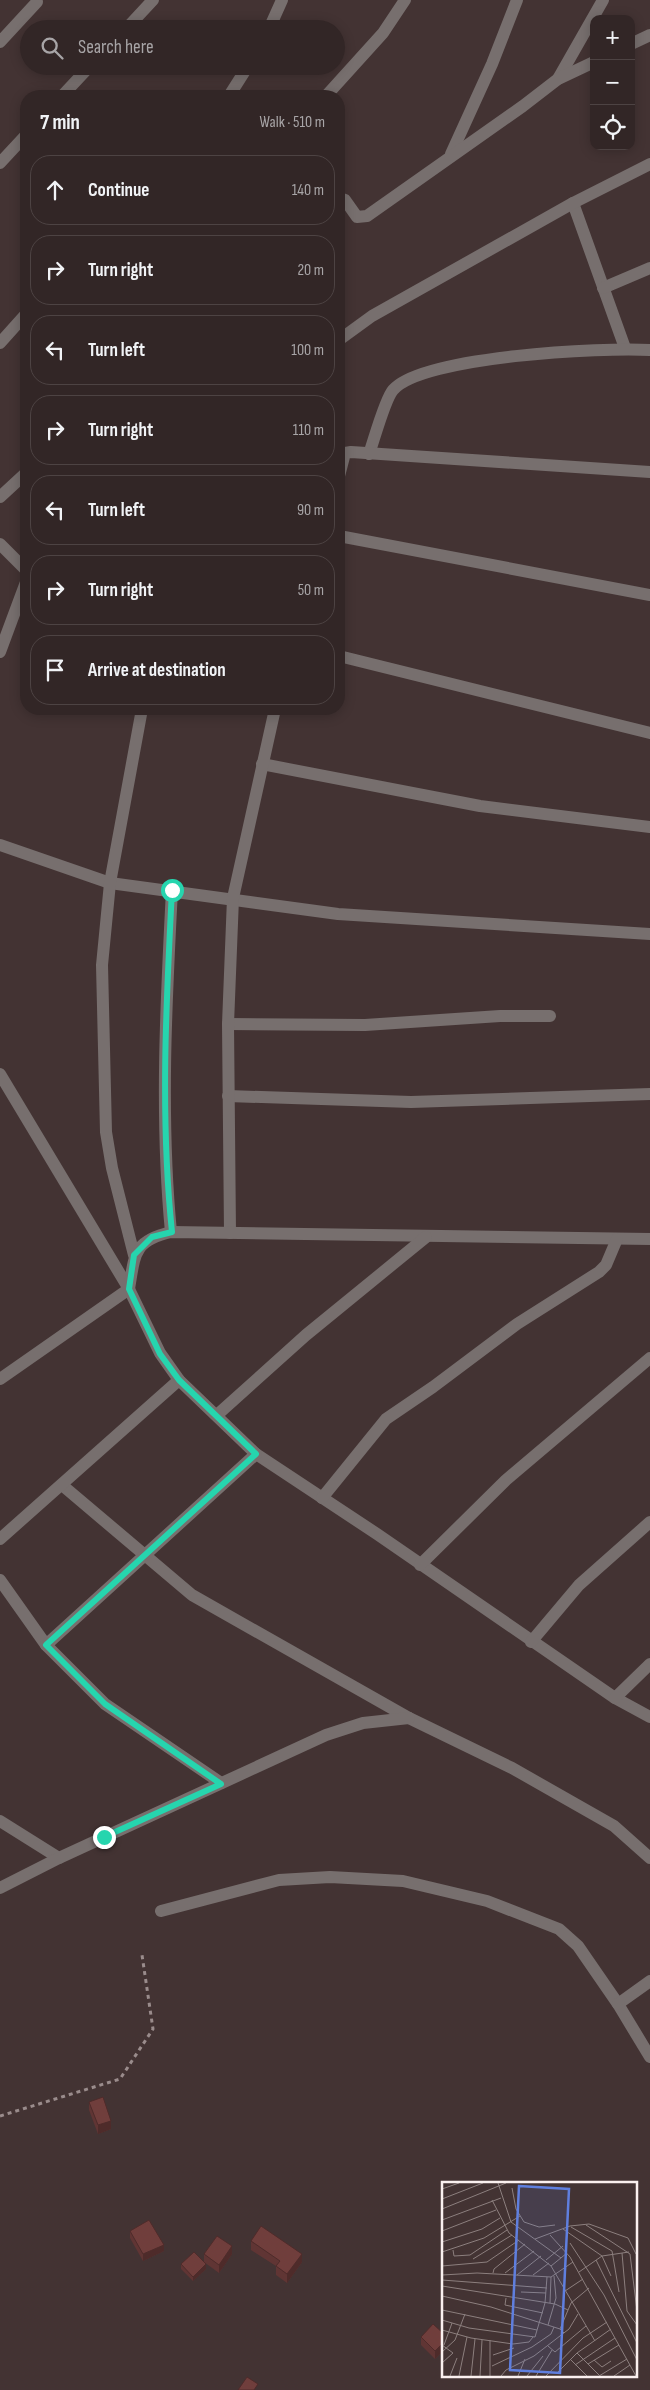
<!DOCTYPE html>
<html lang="en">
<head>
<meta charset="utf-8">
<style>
  body { margin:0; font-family:"Sofia Sans Condensed",sans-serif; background:#3d3232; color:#f1f3f6 }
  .controls { position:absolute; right:15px; top:15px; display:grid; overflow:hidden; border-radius:10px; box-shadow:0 2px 12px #0003 }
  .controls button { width:45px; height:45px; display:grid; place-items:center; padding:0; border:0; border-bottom:1px solid #4d4343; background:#322626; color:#f1f3f6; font:25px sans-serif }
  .stop { position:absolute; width:15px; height:15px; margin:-11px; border:4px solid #26d5ae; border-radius:50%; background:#fff }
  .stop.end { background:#26d5ae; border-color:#fff; box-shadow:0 1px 5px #0008 }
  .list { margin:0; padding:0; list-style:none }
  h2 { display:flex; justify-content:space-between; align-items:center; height:65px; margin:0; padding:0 20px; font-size:21px }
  h2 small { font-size:16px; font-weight:400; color:#a8a5a7 }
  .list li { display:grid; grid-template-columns:32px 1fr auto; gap:15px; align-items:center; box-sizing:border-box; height:70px; margin:0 10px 10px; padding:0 10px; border:1px solid #4d4343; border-radius:20px }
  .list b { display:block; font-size:19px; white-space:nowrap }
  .list em { font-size:16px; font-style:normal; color:#a8a5a7 }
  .icon { flex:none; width:28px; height:28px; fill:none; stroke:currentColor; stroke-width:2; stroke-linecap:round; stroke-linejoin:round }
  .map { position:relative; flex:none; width:650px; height:2390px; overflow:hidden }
  .search { position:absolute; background:#322626; box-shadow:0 2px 12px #0003; left:20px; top:20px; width:325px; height:55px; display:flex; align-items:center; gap:12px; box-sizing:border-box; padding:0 18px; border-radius:28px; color:#a8a5a7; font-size:19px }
  .panel { position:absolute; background:#322626; box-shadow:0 2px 12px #0003; left:20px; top:90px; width:325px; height:625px; border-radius:20px }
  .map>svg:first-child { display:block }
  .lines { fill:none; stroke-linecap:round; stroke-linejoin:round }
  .path { stroke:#9a8c8c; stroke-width:3; stroke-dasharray:4 4; stroke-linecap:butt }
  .minor { stroke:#776f6e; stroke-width:12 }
  .wall { fill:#603534 }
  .shaded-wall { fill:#4e2b2a }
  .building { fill:#703e3c; stroke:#4e2b2a }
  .route { stroke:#26d5ae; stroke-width:6 }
  .inset-road { fill:none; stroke:#8c7f7e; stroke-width:1 }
  .view { fill:#5f7fdf; fill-opacity:0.15; stroke:#5f7fdf; stroke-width:2.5 }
  .inset-edge { fill:none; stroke:#faf0ef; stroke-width:2.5 }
</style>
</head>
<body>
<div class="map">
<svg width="650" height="2390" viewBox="0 0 650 2390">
  <rect width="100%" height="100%" fill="#433333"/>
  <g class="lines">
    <!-- path -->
    <path class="path" d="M0 2116 120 2079 153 2029 142 1955"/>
    <!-- minor -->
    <g class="minor">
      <path d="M126 29 153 0"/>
      <path d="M269 29 282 0"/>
      <path d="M0 42 37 2"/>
      <path d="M631 44 650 35"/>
      <path d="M558 79 603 0"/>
      <path d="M62 96 90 66"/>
      <path d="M229 96 248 66"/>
      <path d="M326 96 383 33 405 0"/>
      <path d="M451 154 492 64 517 0"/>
      <path d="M0 163 26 135"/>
      <path d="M339 198 345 200 357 217 367 216 523 106 558 79 594 62"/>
      <path d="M573 203 625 348"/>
      <path d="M603 288 650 268"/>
      <path d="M339 340 372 316 573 203 650 164"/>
      <path d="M0 343 26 314"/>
      <path d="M369 454C374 440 385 399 393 390 422 356 604 347 650 350"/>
      <path d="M339 476 345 453 351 452 650 472"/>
      <path d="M0 497 26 473"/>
      <path d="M339 536 650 595"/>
      <path d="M0 544 26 570"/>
      <path d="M0 652 26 582"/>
      <path d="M339 656 650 733"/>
      <path d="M262 764 480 806 650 827"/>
      <path d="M0 845 110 883 338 914 650 934"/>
      <path d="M228 1024 365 1025 500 1016H550"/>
      <path d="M0 1074 129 1289 160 1353 179 1380 256 1454 377 1534 615 1698 650 1717"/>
      <path d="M228 1096 411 1102 650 1094"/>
      <path d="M171 1232C160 1118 166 1004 172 890"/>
      <path d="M230 1233 228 1024 233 898 275 709"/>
      <path d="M134 1255 112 1168 106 1132 102 965 110 883 142 709"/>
      <path d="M0 1379 129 1289C135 1254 133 1241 171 1232L650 1239"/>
      <path d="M217 1415 306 1335 426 1237"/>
      <path d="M62 1485 192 1595 409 1718 512 1768 614 1826 650 1858"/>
      <path d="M322 1498 386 1419 433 1387 517 1324 599 1272 606 1265 617 1239"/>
      <path d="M0 1539 179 1380"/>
      <path d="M420 1565 506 1480 650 1358"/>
      <path d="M0 1580 46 1645 105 1704 221 1783"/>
      <path d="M531 1642 579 1585 650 1522"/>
      <path d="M46 1645 256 1454"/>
      <path d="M615 1698 650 1664"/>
      <path d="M0 1821 59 1858"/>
      <path d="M0 1888 59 1858 326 1735 363 1723 409 1718"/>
      <path d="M161 1911 279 1880 330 1877 403 1881 487 1901 559 1929 578 1946 618 2004 650 2057"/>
      <path d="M618 2004 650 1981"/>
    </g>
  </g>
  <!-- wall -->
  <g class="wall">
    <path d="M89 2102 111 2129 98 2134 89 2110Z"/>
    <path d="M130 2231 164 2251 143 2261 130 2238Z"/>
    <path d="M251 2241 302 2262 287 2283 276 2275V2266L251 2250Z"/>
    <path d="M204 2254H232L219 2273 204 2262Z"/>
    <path d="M181 2264 206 2269 193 2281 181 2269Z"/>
    <path d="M444 2334V2350L435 2359 421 2345V2337Z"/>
  </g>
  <!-- shaded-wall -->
  <g class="shaded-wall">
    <path d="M111 2121V2129L98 2134V2125Z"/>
    <path d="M164 2245V2251L143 2261V2254Z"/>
    <path d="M232 2246V2254L219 2273V2265Z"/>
    <path d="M302 2254V2262L287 2283V2274Z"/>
    <path d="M206 2264V2269L193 2281V2277Z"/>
    <path d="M444 2342V2350L435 2359V2351Z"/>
  </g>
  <!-- building -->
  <g class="building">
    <path d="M103 2097 111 2121 98 2125 89 2102Z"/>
    <path d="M149 2220 164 2245 143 2254 130 2231Z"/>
    <path d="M261 2226 302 2254 287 2274 276 2266 280 2261 251 2241Z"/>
    <path d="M217 2236 232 2246 219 2265 204 2254Z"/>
    <path d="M194 2252 206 2264 193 2277 181 2264Z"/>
    <path d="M433 2324 444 2334V2342L435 2351 421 2337Z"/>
    <path d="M247 2377 258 2384 254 2390H238Z"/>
  </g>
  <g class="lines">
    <!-- route -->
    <path class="route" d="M104 1837 221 1784 105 1704 46 1645 256 1454 179 1380 160 1354 129 1289 134 1255 152 1237 172 1232C160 1118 166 1004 172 890"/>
  </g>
  <!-- overview -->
  <g transform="translate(442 2182)">
    <rect width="195" height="195" fill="#433333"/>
    <path class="inset-road" d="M56 1 69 40 119 76M70 6 74 27 82 40 97 45 113 43M0 7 17 1M0 17 41 1M50 18 67 51 109 84 153 159M0 27 64 1M0 38 59 16M144 43 188 72 195 129M129 45 170 69 177 110M121 47 160 74 169 94M0 49 54 28M108 53 128 75 194 194M93 57 128 44 147 42 186 56 194 72M0 60 40 47 58 36M128 61 162 113 195 178M11 68 12 74 28 73 65 48M0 70 42 56 78 34M180 71 185 129 195 143M31 77 70 53M104 78 121 64M154 78 195 161M0 84 45 80 77 58M109 84 125 71M137 90 160 74 187 70M51 91 52 87 83 62M63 91 92 69M0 93 35 91 109 95 131 80M75 93 99 74M91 93 107 81M0 98 105 106M0 104 113 122 126 128M123 109 141 97M79 110 104 111M0 114 49 125 118 147 122 151M64 116 63 123 101 131M108 121 109 95M0 128 95 148M0 138 27 146 93 155 103 121 105 95M106 143 114 116 112 94M118 147 129 121 147 106M0 148 29 156 71 162 87 160 91 155M0 163 11 171 0 181M2 163 10 141M106 164 113 170 144 144M0 170 13 158 23 132M135 171 157 193M51 173 72 166M128 177 145 194M152 178 160 185 169 179M146 182 177 163M133 183 173 156M50 184 90 165 109 152 112 145M115 191 135 171 169 147M8 194 15 176M17 194 25 155M29 194 33 157M38 194 40 158M48 194V158M59 194 64 188 92 174 127 147 136 132M76 194 83 177M85 194 101 174M94 194 110 168M104 194 141 156 165 140M157 194 185 177M172 194 188 183"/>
    <path class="view" d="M77 4 127 7 118 191 68 188Z"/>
    <rect width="195" height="195" class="inset-edge"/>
  </g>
</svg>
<div class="controls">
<button>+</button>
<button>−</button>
<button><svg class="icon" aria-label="locate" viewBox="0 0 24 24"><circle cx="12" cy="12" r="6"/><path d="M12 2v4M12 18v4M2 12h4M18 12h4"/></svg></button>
</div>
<div class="stop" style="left:172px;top:890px"></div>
<div class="stop end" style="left:104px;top:1837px"></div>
<div class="search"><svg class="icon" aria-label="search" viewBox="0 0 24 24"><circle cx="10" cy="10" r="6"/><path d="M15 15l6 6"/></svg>Search here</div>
<section class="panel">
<h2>7 min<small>Walk · 510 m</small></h2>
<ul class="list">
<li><svg class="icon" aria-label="ahead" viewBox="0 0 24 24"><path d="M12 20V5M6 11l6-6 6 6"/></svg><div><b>Continue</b></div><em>140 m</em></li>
<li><svg class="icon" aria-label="right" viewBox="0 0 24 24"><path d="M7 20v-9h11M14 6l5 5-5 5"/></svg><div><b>Turn right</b></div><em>20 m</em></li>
<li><svg class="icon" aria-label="left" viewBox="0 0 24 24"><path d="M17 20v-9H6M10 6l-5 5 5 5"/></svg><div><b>Turn left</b></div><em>100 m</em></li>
<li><svg class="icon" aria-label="right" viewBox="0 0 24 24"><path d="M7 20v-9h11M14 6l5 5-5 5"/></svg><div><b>Turn right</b></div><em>110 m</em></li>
<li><svg class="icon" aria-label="left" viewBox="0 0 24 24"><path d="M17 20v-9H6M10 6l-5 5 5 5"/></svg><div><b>Turn left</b></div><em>90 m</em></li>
<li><svg class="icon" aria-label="right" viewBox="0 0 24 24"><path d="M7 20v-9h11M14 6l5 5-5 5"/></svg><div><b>Turn right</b></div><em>50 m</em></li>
<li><svg class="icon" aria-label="arrive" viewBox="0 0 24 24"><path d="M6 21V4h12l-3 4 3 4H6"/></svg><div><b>Arrive at destination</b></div></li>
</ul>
</section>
</div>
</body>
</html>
